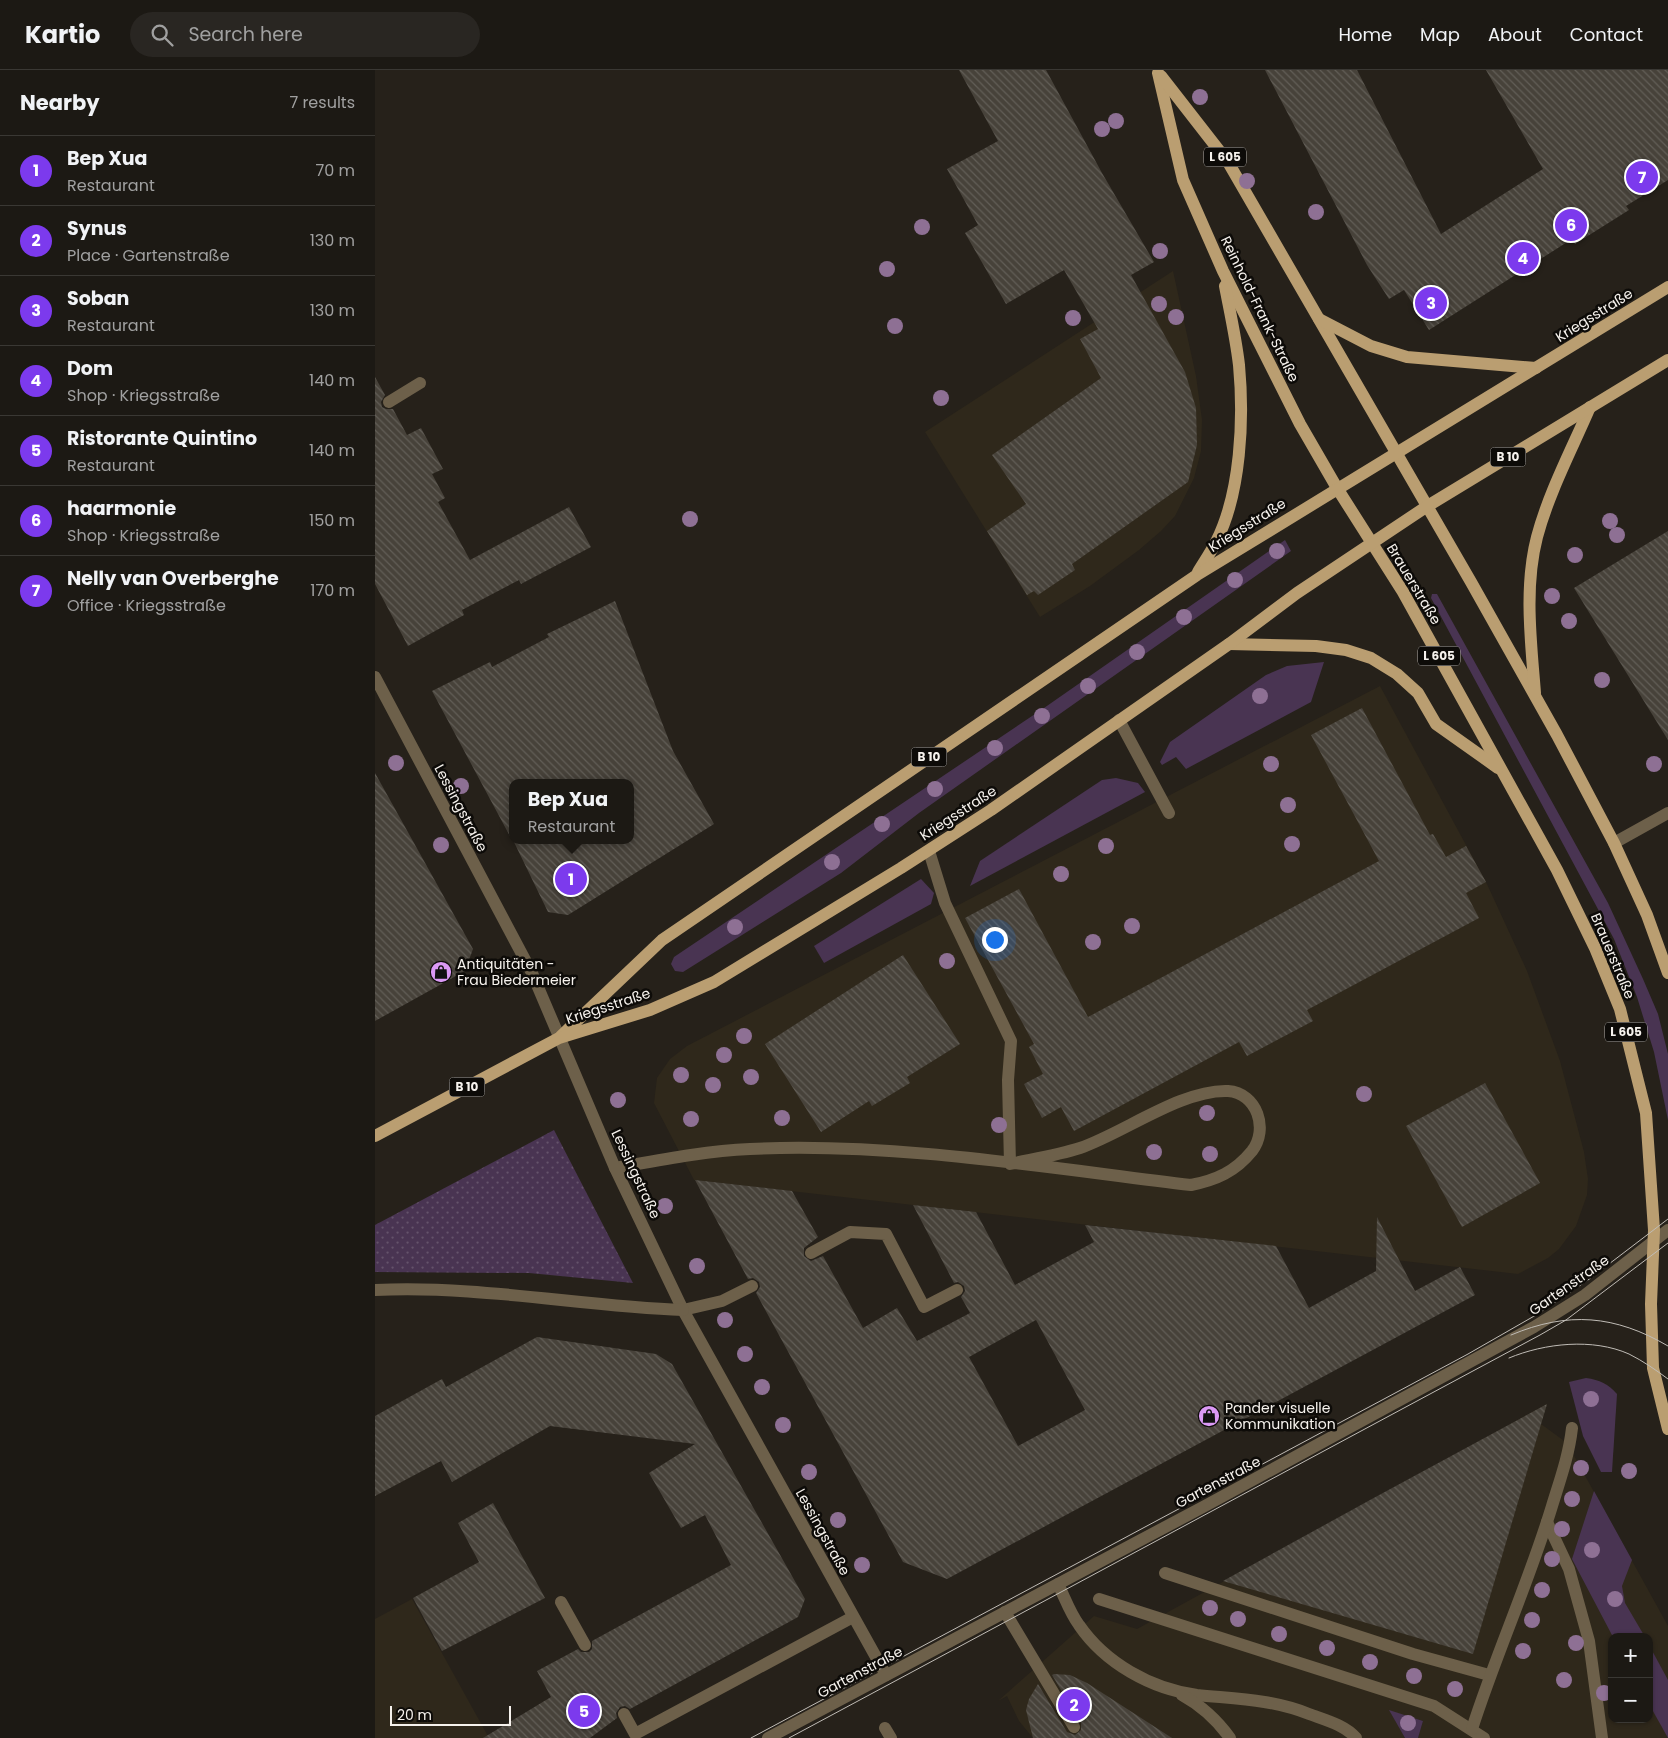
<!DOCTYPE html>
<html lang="en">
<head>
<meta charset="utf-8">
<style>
  body { margin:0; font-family:Poppins,sans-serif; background:#292622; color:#f1f3f6 }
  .controls { position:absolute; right:15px; bottom:15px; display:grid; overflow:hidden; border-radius:10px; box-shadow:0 1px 4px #0004 }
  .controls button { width:45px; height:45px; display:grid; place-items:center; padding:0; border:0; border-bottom:1px solid #3a3834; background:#1c1914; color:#f1f3f6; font:25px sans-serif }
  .scale { position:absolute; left:15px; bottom:12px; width:121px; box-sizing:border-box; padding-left:5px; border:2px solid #f6f2ed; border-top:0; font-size:14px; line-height:18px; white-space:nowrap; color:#f6f2ed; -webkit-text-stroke:4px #0d0b08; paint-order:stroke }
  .you { position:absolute; left:619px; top:869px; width:18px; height:18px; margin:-12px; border:4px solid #fff; border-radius:50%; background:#1a73e8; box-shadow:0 0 0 8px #1a73e833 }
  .badge { display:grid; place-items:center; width:32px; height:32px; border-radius:50%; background:#7c3aed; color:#fff; font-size:16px; font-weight:700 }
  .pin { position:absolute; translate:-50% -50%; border:2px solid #fff; box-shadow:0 1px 5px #0006 }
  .popup { position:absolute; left:134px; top:709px; width:125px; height:65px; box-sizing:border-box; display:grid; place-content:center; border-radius:10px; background:#1c1914; filter:drop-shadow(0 1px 4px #0005); font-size:16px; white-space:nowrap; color:#a0a0a0 }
  .popup b { font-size:19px; color:#f1f3f6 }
  .popup::after { content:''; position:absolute; left:50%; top:100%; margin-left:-10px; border:10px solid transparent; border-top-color:#1c1914 }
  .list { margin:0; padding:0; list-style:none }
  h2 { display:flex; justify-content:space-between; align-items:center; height:65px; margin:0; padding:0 20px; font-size:21px }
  h2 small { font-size:16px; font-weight:400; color:#a0a0a0 }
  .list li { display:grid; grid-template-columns:32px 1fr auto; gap:15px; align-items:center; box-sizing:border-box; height:70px; padding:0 20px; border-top:1px solid #3a3834 }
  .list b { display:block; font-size:19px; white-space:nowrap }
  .list p { margin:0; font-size:16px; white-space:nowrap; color:#a0a0a0 }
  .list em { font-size:16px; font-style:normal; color:#a0a0a0 }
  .icon { flex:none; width:28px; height:28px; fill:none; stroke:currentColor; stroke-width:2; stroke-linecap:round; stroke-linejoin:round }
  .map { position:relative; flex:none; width:1293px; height:1668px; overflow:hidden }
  header { display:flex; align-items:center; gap:30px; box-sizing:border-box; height:70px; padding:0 25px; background:#1c1914; border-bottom:1px solid #3a3834 }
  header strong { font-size:24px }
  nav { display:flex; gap:28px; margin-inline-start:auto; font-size:18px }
  .search { width:350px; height:45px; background:#292622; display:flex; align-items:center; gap:12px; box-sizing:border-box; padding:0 18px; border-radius:28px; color:#a0a0a0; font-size:19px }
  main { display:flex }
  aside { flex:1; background:#1c1914 }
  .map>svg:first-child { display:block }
  .built { fill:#2f281b; fill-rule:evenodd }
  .green { fill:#493452 }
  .park { fill:url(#park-dots) }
  .building { fill:url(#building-back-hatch); fill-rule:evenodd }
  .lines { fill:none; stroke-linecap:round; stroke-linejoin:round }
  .service { stroke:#6d604a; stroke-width:12 }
  .pedestrian { stroke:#6d604a; stroke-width:12 }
  .minor { stroke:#6d604a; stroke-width:12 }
  .tertiary { stroke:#6d604a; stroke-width:12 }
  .primary { stroke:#ba9e71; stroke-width:12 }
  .tram { stroke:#c0bcb6; stroke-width:1 }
  .tree { fill:#8e7094 }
  .labels { text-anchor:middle; stroke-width:5; stroke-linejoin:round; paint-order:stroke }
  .shield { fill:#0d0b08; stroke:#b0ada8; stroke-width:1 }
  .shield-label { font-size:12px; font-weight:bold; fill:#f6f2ed }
  .street-label { font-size:14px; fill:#f6f2ed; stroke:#0d0b08 }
  .poi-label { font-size:14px; fill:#f6f2ed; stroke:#0d0b08; text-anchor:start }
</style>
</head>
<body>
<header>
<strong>Kartio</strong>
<div class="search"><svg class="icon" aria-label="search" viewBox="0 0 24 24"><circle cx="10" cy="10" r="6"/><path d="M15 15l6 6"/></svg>Search here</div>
<nav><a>Home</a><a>Map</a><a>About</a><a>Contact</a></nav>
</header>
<main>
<aside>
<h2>Nearby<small>7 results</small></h2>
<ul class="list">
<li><span class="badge">1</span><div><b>Bep Xua</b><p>Restaurant</p></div><em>70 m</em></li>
<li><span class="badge">2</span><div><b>Synus</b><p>Place · Gartenstraße</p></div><em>130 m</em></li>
<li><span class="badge">3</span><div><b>Soban</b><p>Restaurant</p></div><em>130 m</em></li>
<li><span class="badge">4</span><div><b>Dom</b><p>Shop · Kriegsstraße</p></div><em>140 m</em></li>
<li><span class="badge">5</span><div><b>Ristorante Quintino</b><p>Restaurant</p></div><em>140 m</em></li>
<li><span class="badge">6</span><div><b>haarmonie</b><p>Shop · Kriegsstraße</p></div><em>150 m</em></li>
<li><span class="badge">7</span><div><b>Nelly van Overberghe</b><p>Office · Kriegsstraße</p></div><em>170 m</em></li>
</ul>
</aside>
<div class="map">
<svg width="1293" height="1668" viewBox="0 0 1293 1668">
  <defs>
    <pattern id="park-dots" width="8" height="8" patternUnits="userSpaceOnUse" patternTransform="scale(1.25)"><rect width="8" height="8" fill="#493452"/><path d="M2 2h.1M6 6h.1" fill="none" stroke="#64526b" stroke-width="1.8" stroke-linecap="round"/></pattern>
    <pattern id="building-back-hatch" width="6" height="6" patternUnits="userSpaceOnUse" patternTransform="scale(1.25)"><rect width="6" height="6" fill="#47423a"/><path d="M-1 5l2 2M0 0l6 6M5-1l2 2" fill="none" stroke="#625e57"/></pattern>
  </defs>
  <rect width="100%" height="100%" fill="#26211a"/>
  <!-- built -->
  <g class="built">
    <path d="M798 201 821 306 827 350 826 381 819 408 800 446 786 461 764 480 715 516 665 547 550 362Z"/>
    <path d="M1005 616 1111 812 1152 901 1185 991 1209 1082 1213 1109 1212 1125 1201 1156 1184 1179 1173 1188 1143 1204 319 1110 279 1033 282 1008 295 989 312 976Z"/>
    <path d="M1172 1334 1166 1354 1192 1373 1293 1556V1668H1043L1048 1651 1015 1641 1030 1668H658L644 1651 632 1626 623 1631 719 1546 762 1559ZM1237 1567H1274V1649H1237Z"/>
    <path d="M37 1529 114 1668H0V1549Z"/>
  </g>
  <!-- green -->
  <g class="green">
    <path d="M910 470 916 481 544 743 466 803 308 902 300 901 296 894 299 887 669 638Z"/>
    <path d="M1057 524H1062L1233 833 1268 909 1283 944 1293 984V1050L1279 982 1262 927 1239 869 1056 528Z"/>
    <path d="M949 592 936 632 811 699 801 687 787 695 785 692 795 672 891 605 912 596Z"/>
    <path d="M741 708 763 713 770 722 595 816 605 791 727 710Z"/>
    <path d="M546 809 559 823 556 834 449 893 439 876Z"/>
    <path d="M1211 1308C1225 1310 1233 1314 1242 1324L1237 1402H1226L1208 1366 1194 1312Z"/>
    <path d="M1219 1421 1257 1490 1247 1516 1250 1533 1270 1567H1238L1197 1489Z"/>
    <path d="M1274 1575 1293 1610V1668L1274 1634Z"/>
    <path d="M1014 1640 1048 1651 1043 1668H1030Z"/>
  </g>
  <!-- park -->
  <path class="park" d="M179 1060 258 1213 154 1203 0 1202V1155Z"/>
  <!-- building -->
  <g class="building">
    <path d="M584 0H671L727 103 779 192 756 205 810 302 821 338 822 375 813 412 697 494 700 500 663 525 659 521 652 525 612 461 651 434 617 385 726 308 705 269 723 259 689 200 631 234 590 163 603 155 572 99 623 71Z"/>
    <path d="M890 0H982L1066 164 1168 99 1111 0H1293V110L1251 136 1254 140 1200 174 1197 169 1054 260 1029 220 1014 229 992 195Z"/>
    <path d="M0 307 10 325 6 332 7 337 11 339H18L32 365 46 358 68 399 57 404 70 428 63 432 95 490 194 437 216 477 146 514 144 510 87 540 89 545 33 576 0 514Z"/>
    <path d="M1293 461V670L1199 518Z"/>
    <path d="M240 531 298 681 339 754 193 845 173 842 138 770H255V713H137V770L57 621 115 592 117 597 174 567 172 564Z"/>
    <path d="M987 638 1055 765 1058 764 1071 787 1091 776 1111 812 1091 823 1104 848 932 940 938 951 872 986 864 972 699 1061 686 1037 667 1048 649 1014 668 1004 654 977 659 974 590 848 644 819 713 947 1004 791 936 665Z"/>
    <path d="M0 703 98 879 90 901 0 951Z"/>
    <path d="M528 885 585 974 532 1007 535 1013 497 1036 494 1031 446 1062 390 974Z"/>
    <path d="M1110 1013 1165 1113 1087 1157 1031 1056Z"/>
    <path d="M320 1110 417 1121 443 1167 429 1178V1186L436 1191 448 1186 488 1258 522 1238 542 1271 595 1243 586 1227 590 1221 589 1216 583 1212 579 1213 538 1135 601 1142 640 1215 719 1172 710 1155 901 1176 934 1238 1001 1201 1002 1147 1040 1221 1085 1197 1100 1225 572 1509 528 1492 381 1223 385 1217 384 1212 378 1208 373 1209ZM661 1250 710 1340 643 1376 594 1287Z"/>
    <path d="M162 1267 281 1284 297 1294 430 1529 423 1547 255 1639 250 1636 245 1637 241 1643 242 1648 215 1668H108L176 1627 162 1601 203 1579 206 1582H214L217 1579V1571L356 1495 330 1445 306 1458 274 1403 320 1374 175 1356 77 1412 66 1391 0 1426V1346L67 1309 71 1317Z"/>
    <path d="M1172 1334 1098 1584 848 1511 995 1430Z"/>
    <path d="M118 1433 170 1528 67 1581 38 1528 104 1492 83 1453Z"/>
    <path d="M679 1604 695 1605 712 1613 797 1668H658L651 1640 654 1629 663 1614 692 1662 700 1665 706 1660V1653L677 1605Z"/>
  </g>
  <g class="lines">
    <!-- service -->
    <g class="service">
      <path d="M14 332 45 313"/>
      <path d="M744 650 794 743"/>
      <path d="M1239 773 1293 743"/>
      <path d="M240 1098C285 1090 330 1081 375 1079 519 1072 673 1098 816 1115 841 1110 860 1102 877 1081 894 1059 882 1023 853 1021 807 1019 747 1064 705 1078 683 1085 658 1089 635 1094L633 1010 636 971 570 833 554 781"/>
      <path d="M436 1183 475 1162 511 1164 549 1237 582 1220"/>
      <path d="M308 1240 347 1231 377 1216"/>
      <path d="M790 1503 1038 1584 1114 1605"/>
      <path d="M683 1514C690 1528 695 1543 704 1555 730 1593 776 1619 822 1625 861 1629 896 1629 934 1644 950 1650 970 1655 981 1668"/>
      <path d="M724 1529 1059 1636 1109 1668"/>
      <path d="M186 1532 210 1575"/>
      <path d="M630 1542 699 1657"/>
      <path d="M807 1625C827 1636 842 1650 855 1668"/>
      <path d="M249 1644 260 1664 478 1547"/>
      <path d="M510 1658 516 1668"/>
    </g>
    <!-- pedestrian -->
    <g class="pedestrian">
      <path d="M1172 1452 1194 1499 1214 1571 1227 1668"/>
      <path d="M1097 1659C1121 1584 1154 1512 1177 1436 1185 1410 1194 1385 1197 1358"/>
    </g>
    <!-- minor -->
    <g class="minor">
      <path d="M0 607 157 903 240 1098 308 1240 511 1605"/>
      <path d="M0 1220C103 1215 205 1236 308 1240"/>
    </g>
    <!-- tertiary -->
    <path class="tertiary" d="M393 1668 828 1437 1159 1257 1210 1225 1293 1160"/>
    <!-- primary -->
    <g class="primary">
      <path d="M783 3 808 110 848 201 925 354 962 418 1028 522 1182 800 1220 878 1245 939 1271 1043 1279 1160 1276 1234 1278 1298 1293 1359"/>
      <path d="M786 6 853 92 1096 512 1182 665 1239 773 1272 845 1293 903"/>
      <path d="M944 249 996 276 1032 287 1161 298"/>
      <path d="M823 502C829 492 836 482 841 472 866 423 869 349 864 295 861 269 855 242 850 216"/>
      <path d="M854 574 941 576 971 580 996 588 1022 604 1043 623 1061 654 1123 698"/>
      <path d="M1160 623C1156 572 1149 517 1162 467 1174 422 1197 379 1215 337"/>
      <path d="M186 966 287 870 822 505 1293 217"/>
      <path d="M0 1066 184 968 275 940 339 912 526 798 616 740 854 574 922 523 1051 437 1293 290"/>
    </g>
    <!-- tram -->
    <g class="tram">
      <path d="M1136 1265C1193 1241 1240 1245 1293 1276"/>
      <path d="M1134 1288C1170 1273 1218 1268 1254 1284 1268 1291 1281 1300 1293 1309"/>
      <path d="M376 1668 1093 1284 1161 1245 1213 1210 1293 1149"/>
      <path d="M414 1668 1165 1265 1191 1250 1293 1173"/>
    </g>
  </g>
  <!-- trees -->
  <g class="tree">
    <circle cx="825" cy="27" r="8"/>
    <circle cx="741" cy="51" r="8"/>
    <circle cx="727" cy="59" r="8"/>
    <circle cx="872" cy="111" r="8"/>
    <circle cx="941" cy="142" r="8"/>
    <circle cx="547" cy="157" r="8"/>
    <circle cx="785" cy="181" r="8"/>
    <circle cx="512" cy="199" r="8"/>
    <circle cx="784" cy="234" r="8"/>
    <circle cx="801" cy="247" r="8"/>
    <circle cx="698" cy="248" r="8"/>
    <circle cx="520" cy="256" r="8"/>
    <circle cx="566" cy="328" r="8"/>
    <circle cx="315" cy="449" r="8"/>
    <circle cx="1235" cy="451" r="8"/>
    <circle cx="1242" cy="465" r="8"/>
    <circle cx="902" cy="481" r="8"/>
    <circle cx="1200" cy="485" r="8"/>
    <circle cx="860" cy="510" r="8"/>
    <circle cx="1177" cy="526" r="8"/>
    <circle cx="809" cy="547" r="8"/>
    <circle cx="1194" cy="551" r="8"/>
    <circle cx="762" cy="582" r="8"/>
    <circle cx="1227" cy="610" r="8"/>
    <circle cx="713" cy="616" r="8"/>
    <circle cx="885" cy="626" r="8"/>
    <circle cx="667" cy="646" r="8"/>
    <circle cx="620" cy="678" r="8"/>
    <circle cx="21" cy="693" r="8"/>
    <circle cx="896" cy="694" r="8"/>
    <circle cx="1279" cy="694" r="8"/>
    <circle cx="86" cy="716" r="8"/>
    <circle cx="560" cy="719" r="8"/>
    <circle cx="913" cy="735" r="8"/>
    <circle cx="507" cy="754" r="8"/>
    <circle cx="917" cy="774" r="8"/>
    <circle cx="66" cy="775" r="8"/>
    <circle cx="731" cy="776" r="8"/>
    <circle cx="457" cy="792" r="8"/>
    <circle cx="686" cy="804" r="8"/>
    <circle cx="757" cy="856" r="8"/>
    <circle cx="360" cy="857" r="8"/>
    <circle cx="718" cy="872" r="8"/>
    <circle cx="572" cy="891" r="8"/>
    <circle cx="369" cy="966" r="8"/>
    <circle cx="349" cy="985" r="8"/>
    <circle cx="306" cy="1005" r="8"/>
    <circle cx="376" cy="1007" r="8"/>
    <circle cx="338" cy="1015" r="8"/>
    <circle cx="989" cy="1024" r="8"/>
    <circle cx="243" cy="1030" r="8"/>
    <circle cx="832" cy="1043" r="8"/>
    <circle cx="407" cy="1048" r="8"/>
    <circle cx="316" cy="1049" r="8"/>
    <circle cx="624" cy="1055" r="8"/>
    <circle cx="779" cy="1082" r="8"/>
    <circle cx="835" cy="1084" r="8"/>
    <circle cx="290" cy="1136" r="8"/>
    <circle cx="322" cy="1196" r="8"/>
    <circle cx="350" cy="1250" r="8"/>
    <circle cx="370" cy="1284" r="8"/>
    <circle cx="387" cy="1317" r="8"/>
    <circle cx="1216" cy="1329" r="8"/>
    <circle cx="408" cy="1355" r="8"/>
    <circle cx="1206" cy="1398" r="8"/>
    <circle cx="1254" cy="1401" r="8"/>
    <circle cx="434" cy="1402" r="8"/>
    <circle cx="1197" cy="1429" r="8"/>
    <circle cx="463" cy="1450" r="8"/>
    <circle cx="1187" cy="1459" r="8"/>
    <circle cx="1217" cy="1480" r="8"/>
    <circle cx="1177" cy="1489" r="8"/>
    <circle cx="487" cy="1495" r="8"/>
    <circle cx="1167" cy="1520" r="8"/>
    <circle cx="1240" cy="1529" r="8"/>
    <circle cx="835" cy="1538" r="8"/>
    <circle cx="863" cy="1549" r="8"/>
    <circle cx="1157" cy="1550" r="8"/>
    <circle cx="904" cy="1564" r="8"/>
    <circle cx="1201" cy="1573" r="8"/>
    <circle cx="952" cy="1578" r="8"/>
    <circle cx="1148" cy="1581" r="8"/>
    <circle cx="995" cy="1592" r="8"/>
    <circle cx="1039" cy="1606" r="8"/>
    <circle cx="1189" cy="1610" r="8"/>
    <circle cx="1080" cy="1619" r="8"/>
    <circle cx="1229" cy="1623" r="8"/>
    <circle cx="1033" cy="1653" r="8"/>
  </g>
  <!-- icons -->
  <defs>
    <g id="shop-disc" transform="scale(1.125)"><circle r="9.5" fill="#db99f5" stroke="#0d0b08"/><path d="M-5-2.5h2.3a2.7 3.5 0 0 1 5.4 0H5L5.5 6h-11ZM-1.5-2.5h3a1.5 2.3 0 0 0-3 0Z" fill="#111"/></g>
  </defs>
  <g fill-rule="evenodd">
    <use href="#shop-disc" x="66" y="902"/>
    <use href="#shop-disc" x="834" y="1346"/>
  </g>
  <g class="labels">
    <!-- shield labels -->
    <g class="shield">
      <rect x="829" y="77.5" width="42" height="19" rx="4"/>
      <rect x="1115.5" y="377.5" width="35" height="19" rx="4"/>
      <rect x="1043" y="576.5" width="42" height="19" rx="4"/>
      <rect x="536.5" y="677.5" width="35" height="19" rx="4"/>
      <rect x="1230" y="952.5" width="42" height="19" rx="4"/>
      <rect x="74.5" y="1007.5" width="35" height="19" rx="4"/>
    </g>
    <g class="shield-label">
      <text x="850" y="91">L 605</text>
      <text x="1133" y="391">B 10</text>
      <text x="1064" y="590">L 605</text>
      <text x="554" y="691">B 10</text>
      <text x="1251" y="966">L 605</text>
      <text x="92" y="1021">B 10</text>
    </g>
    <!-- street labels -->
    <g class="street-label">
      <text transform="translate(885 239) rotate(64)" y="5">Reinhold-Frank-Straße</text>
      <text transform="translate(1219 245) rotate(-32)" y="5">Kriegsstraße</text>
      <text transform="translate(872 455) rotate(-32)" y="5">Kriegsstraße</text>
      <text transform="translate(1039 514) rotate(59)" y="5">Brauerstraße</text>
      <text transform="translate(86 738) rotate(62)" y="5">Lessingstraße</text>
      <text transform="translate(583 743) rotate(-33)" y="5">Kriegsstraße</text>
      <text transform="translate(1238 886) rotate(67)" y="5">Brauerstraße</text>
      <text transform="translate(233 936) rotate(-18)" y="5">Kriegsstraße</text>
      <text transform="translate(261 1104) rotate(65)" y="5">Lessingstraße</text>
      <text transform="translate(1194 1215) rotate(-35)" y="5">Gartenstraße</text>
      <text transform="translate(843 1412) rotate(-28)" y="5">Gartenstraße</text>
      <text transform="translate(448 1462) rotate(61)" y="5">Lessingstraße</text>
      <text transform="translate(485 1602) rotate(-28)" y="5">Gartenstraße</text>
    </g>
    <!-- poi labels -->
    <g class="poi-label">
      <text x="82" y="899">Antiquitäten -<tspan x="82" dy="16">Frau Biedermeier</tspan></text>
      <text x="850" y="1343">Pander visuelle<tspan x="850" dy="16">Kommunikation</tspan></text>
    </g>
  </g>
</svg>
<div class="controls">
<button>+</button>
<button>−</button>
</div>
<div class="scale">20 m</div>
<div class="you"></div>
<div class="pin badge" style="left:196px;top:809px">1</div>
<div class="popup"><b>Bep Xua</b>Restaurant</div>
<div class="pin badge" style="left:699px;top:1635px">2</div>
<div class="pin badge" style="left:1056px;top:233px">3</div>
<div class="pin badge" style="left:1148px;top:188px">4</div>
<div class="pin badge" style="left:209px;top:1641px">5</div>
<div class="pin badge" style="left:1196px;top:155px">6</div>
<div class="pin badge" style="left:1267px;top:107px">7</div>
</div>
</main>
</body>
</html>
